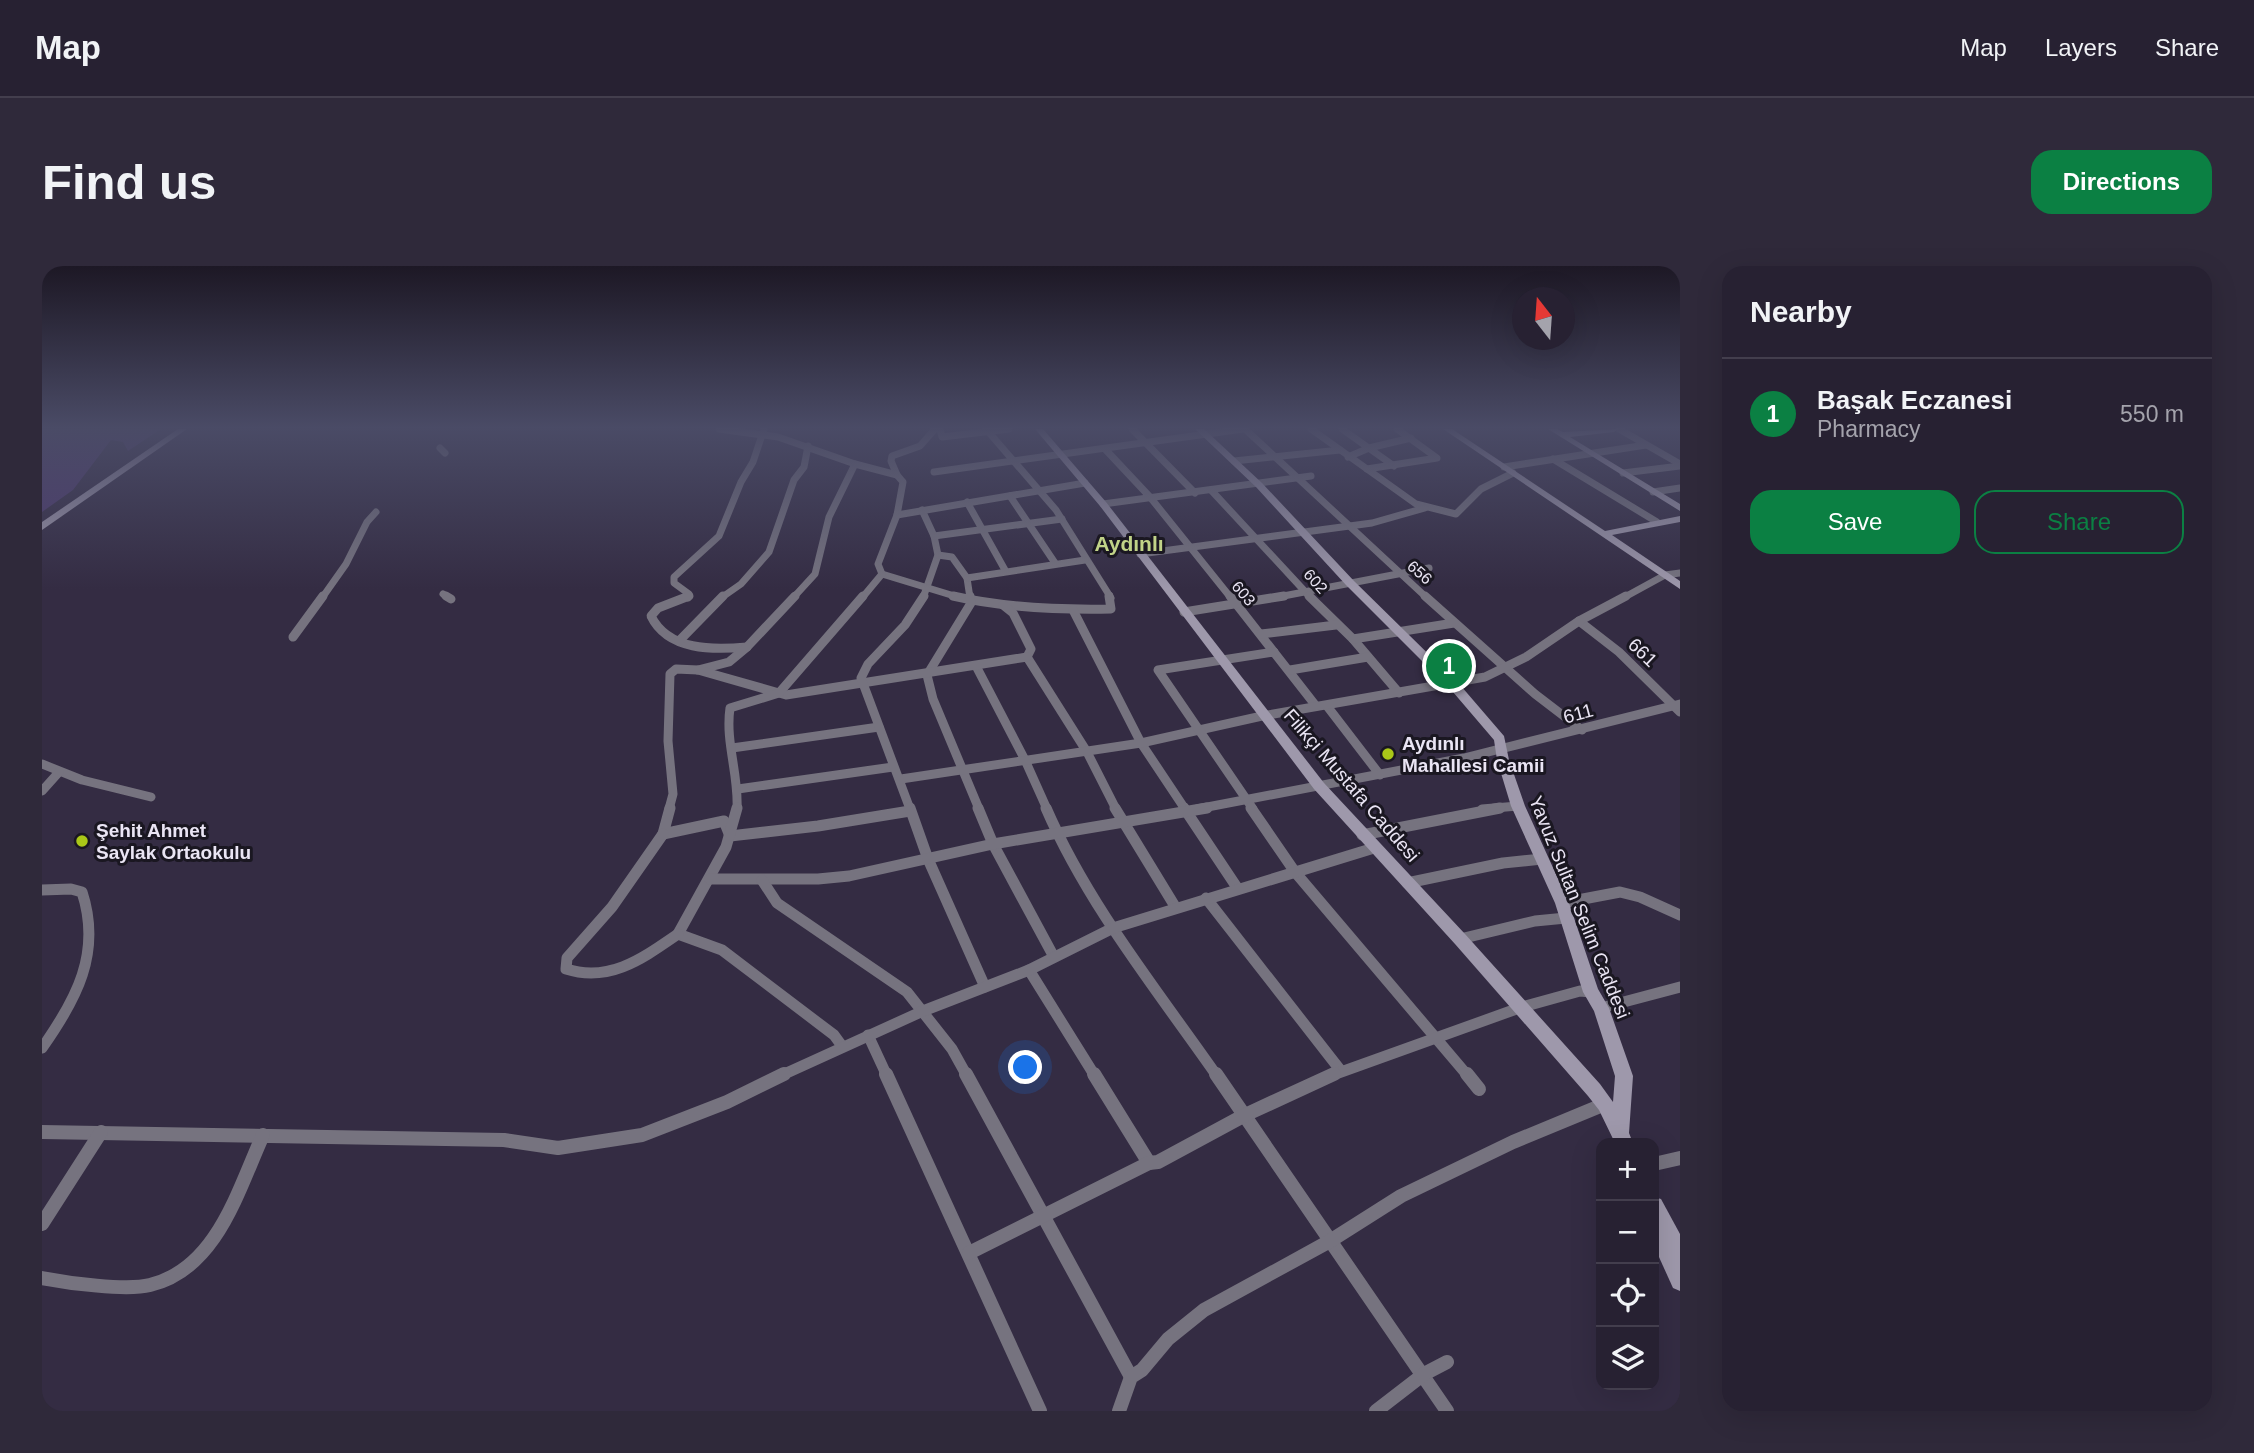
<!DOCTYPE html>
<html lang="en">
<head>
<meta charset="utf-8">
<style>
  body { margin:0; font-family:Arial,sans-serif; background:#2f293a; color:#f1f3f6 }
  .controls { position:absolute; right:21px; bottom:21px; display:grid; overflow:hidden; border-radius:14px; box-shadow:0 7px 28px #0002 }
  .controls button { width:63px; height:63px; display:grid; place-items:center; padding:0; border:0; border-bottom:2px solid #433e4d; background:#272132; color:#f1f3f6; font:35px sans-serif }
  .compass { position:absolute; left:1470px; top:21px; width:63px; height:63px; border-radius:50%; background:#272132; box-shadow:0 7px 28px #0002; rotate:343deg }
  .you { position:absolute; left:984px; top:802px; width:24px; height:24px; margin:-18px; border:5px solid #fff; border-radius:50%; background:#1a73e8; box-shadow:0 0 0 10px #1a73e833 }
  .badge { display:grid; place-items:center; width:46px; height:46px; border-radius:50%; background:#0b8043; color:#fff; font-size:23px; font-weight:700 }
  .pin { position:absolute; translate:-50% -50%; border:4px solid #fff; box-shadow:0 2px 7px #0006 }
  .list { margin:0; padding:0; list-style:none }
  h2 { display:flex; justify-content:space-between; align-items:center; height:91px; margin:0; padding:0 28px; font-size:30px }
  h2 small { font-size:23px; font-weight:400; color:#a4a3ac }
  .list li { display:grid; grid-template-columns:46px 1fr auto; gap:21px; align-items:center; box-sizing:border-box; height:112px; padding:0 28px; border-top:2px solid #433e4d }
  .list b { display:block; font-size:26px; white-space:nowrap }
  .list p { margin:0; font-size:23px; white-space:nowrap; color:#a4a3ac }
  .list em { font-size:23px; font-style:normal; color:#a4a3ac }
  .actions { display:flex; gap:14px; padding:21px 28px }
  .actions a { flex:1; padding:16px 0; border:2px solid #0b8043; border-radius:21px; text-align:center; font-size:24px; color:#0b8043 }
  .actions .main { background:#0b8043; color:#fff }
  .icon { flex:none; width:38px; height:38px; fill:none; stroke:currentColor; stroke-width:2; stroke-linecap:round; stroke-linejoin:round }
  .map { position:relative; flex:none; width:1638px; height:1145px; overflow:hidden; border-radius:21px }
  header { display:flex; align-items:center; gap:42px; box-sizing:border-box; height:98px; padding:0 35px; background:#272132; border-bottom:2px solid #433e4d }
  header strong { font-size:33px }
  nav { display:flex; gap:38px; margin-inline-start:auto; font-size:24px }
  .intro { display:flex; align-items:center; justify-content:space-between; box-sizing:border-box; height:168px; padding:0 42px }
  h1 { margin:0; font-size:49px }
  .button { padding:18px 32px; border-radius:21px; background:#0b8043; color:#fff; font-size:24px; font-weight:700 }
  main { display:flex; gap:42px; padding:0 42px }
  aside { flex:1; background:#272132; border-radius:21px; box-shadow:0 7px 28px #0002 }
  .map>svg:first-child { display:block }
  .green { fill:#4d396e }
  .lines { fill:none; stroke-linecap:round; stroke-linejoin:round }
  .street-far3 { stroke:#76737f; stroke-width:7 }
  .street-far2 { stroke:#76737f; stroke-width:9 }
  .street-far1 { stroke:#76737f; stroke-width:11 }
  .street { stroke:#76737f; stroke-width:14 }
  .secondary { fill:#9e98ab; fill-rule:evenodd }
  .poi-dot { fill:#aac718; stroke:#1a1721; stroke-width:2.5 }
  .labels { text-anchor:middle; stroke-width:6; stroke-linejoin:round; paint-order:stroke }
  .far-street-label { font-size:16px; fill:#eae5f4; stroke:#1a1721 }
  .street-label { font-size:19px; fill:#eae5f4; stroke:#1a1721 }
  .poi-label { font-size:19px; font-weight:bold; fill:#eae5f4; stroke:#1a1721; text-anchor:start }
  .far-district-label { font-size:21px; font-weight:bold; fill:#c1d388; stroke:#1a1721 }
</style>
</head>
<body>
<header>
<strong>Map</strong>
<nav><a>Map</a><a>Layers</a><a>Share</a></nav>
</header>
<div class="intro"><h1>Find us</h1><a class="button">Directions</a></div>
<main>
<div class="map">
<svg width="1638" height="1145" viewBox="0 0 1638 1145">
  <rect width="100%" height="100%" fill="#342c43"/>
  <!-- green -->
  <path class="green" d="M0 163H119L86 185 81 176 69 174 31 224 0 246Z"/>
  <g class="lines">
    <!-- street-far3 -->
    <g class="street-far3">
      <path d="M677 163 736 171 813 198"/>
      <path d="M898 163 900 171 967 163"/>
      <path d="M944 163 1014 244 1069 332"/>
      <path d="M1090 163 1153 227"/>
      <path d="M1203 163 1385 332"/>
      <path d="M1269 163 1374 238 1414 248 1439 223 1471 207"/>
      <path d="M1300 163 1352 200"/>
      <path d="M1577 163 1638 198"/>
      <path d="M398 182 403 187"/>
      <path d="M1063 183 1108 231 1189 332"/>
      <path d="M1306 191 1327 182 1369 172"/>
      <path d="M1511 193 1615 256"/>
      <path d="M1192 195 1298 184"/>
      <path d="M1462 201 1604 179"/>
      <path d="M1325 203 1395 192 1355 163"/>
      <path d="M892 206 1201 163"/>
      <path d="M1581 207 1638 200"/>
      <path d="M855 209 849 195 850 190 878 180 893 163"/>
      <path d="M1169 224 1269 332"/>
      <path d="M1611 226 1638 222"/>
      <path d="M968 230 1013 297"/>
      <path d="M925 236 963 304"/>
      <path d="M1061 238 1269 210"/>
      <path d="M880 244 892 270 896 289 881 332"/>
      <path d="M855 249 1043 217"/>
      <path d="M892 270 1020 253"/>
      <path d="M1098 288 1330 257 1383 242"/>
      <path d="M896 289 910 291 925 312 928 332"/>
      <path d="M840 308 919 332"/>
      <path d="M925 312 1043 294"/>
      <path d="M401 328 407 332"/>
      <path d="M280 332 304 298 325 256 334 246"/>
      <path d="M646 332 647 328 632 317V311L677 270 699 216 711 196 722 163"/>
      <path d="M679 332 699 318 727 286 752 214 762 201 766 180"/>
      <path d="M751 332 773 308 787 251 813 198 855 209 861 216 855 249 836 298 840 308 820 332"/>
      <path d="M1231 332 1387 302"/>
      <path d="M1581 332 1623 309 1638 307"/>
    </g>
    <!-- street-far2 -->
    <g class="street-far2">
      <path d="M404 330 409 333"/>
      <path d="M647 330 616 342 609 350C626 385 671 384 705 381"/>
      <path d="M911 330C963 342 1016 344 1069 343L1067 330"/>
      <path d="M928 330 929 337 885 409 891 433 937 543"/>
      <path d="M1188 330 1274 440"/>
      <path d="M1267 330 1311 373 1357 427"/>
      <path d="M1383 330 1493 428 1540 464"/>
      <path d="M961 339 971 347 989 383 985 391 1045 486 1074 543"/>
      <path d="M1031 344 1099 477 1143 543"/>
      <path d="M1142 346 1242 330"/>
      <path d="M1537 355 1577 386 1638 446"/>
      <path d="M1219 368 1294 359"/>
      <path d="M251 371 281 330"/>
      <path d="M1311 373 1412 357"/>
      <path d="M637 375 681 330"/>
      <path d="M934 400 983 494 1005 543"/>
      <path d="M656 404 687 396 705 381 753 330"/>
      <path d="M1248 404 1326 391"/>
      <path d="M1285 440 1338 509"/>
      <path d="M690 482 837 461"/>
      <path d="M0 498 40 514 109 531"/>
      <path d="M859 513 1099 477 1220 450 1443 411 1484 391 1537 355 1584 330"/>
      <path d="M696 523 851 501"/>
      <path d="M0 525 17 506"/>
      <path d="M627 543 631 528 626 475 628 408 634 403 656 404 744 429 985 391"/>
      <path d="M695 543C697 509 683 476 688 442L737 427 821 330"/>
      <path d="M868 543 819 412 826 398 863 359 882 330"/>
      <path d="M1155 543 1422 492 1638 438"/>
      <path d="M1211 543 1116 404 1232 386"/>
      <path d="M1440 543 1476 540"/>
    </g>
    <!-- street-far1 -->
    <g class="street-far1">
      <path d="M628 542 621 568 682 555 688 570 776 560 868 545"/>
      <path d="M695 542 684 581 636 668 680 684 792 769 800 780"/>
      <path d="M868 542 886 593 943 721"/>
      <path d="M936 542 951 578 1012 691"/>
      <path d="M1004 542C1046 639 1115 724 1175 810"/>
      <path d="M1073 542 1134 642"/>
      <path d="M1142 542 1196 623"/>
      <path d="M1209 542 1253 606 1426 810"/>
      <path d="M621 568 570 641 525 692 524 703C568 717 601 692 636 668"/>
      <path d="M1320 569 1458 542"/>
      <path d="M668 613H776L807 610 951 578 1165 542"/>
      <path d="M720 614 735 637 865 726 910 783 925 810"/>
      <path d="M1365 617 1461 597 1500 593"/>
      <path d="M0 624 29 623 40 626C60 687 34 734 0 782"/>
      <path d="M1164 632 1299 805"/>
      <path d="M1520 637 1578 626 1598 631 1638 649"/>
      <path d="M1418 673 1493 655 1524 652"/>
      <path d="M987 704 1053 810"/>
      <path d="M1559 742 1638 721"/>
      <path d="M826 769 845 810"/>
      <path d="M738 810 881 745 987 704 1071 662 1332 582"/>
      <path d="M1288 810 1480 741 1538 725 1549 726"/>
    </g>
    <!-- street -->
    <g class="street">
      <path d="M844 808 998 1145"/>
      <path d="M924 808 1089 1111"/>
      <path d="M1052 808 1107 897"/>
      <path d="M1174 808 1405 1145"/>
      <path d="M1425 808 1437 823"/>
      <path d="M0 866 462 874 516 882 600 869 685 836 742 808"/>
      <path d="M1612 898 1638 892"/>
      <path d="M0 958 59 866"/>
      <path d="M927 987 1107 897 1116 896 1203 849 1292 808"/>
      <path d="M0 1012C26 1017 84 1025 108 1019 175 1003 196 924 221 869"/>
      <path d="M1077 1145 1089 1111 1100 1104 1126 1073 1162 1044 1288 975 1359 930 1471 876 1563 838"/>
      <path d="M1334 1145 1382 1108 1405 1096"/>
    </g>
    <!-- secondary -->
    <g class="secondary">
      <path d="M136 163H145L0 264V256Z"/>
      <path d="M993 163H1001L1064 236 1282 517 1423 668 1558 818 1571 836 1573 810 1552 745 1541 726 1513 637 1469 540 1455 494 1452 474 1411 426 1304 319 1214 221 1153 163H1162L1220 217 1312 315 1419 420 1462 470 1467 494 1483 540 1527 637 1556 723 1567 742 1591 810 1587 867 1591 877H1573L1557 844 1546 830 1413 678 1272 523 1058 240Z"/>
      <path d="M1401 163H1410L1563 265 1638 250V256L1570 269 1638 315V323Z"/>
      <path d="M1506 163H1515L1521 166 1576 163 1572 166 1528 171 1638 238V245Z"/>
      <path d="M1612 931 1619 933 1638 968V1025L1631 1022 1612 980Z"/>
    </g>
  </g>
  <!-- sky -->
  <linearGradient id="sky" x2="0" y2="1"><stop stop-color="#1d1825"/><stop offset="0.5" stop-color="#4a4b66"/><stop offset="1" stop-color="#4a4b66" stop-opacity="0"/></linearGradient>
  <rect width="1638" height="323" fill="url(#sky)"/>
  <!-- markers -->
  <g class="poi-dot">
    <circle cx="1346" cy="488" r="7"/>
    <circle cx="40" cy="575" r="7"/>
  </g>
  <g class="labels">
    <!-- far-street labels -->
    <g class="far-street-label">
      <text transform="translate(1378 306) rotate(41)" y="6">656</text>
      <text transform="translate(1274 315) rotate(48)" y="6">602</text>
      <text transform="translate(1202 327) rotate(50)" y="6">603</text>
    </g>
    <!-- street labels -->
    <g class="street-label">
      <text transform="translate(1601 386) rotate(44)" y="7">661</text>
      <text transform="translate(1536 447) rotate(-15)" y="7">611</text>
      <text transform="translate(1310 519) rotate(49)" y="7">Filikçi Mustafa Caddesi</text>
      <text transform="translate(1538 641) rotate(68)" y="7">Yavuz Sultan Selim Caddesi</text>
    </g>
    <!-- poi labels -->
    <g class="poi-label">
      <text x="1360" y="484">Aydınlı<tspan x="1360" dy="22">Mahallesi Camii</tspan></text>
      <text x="54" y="571">Şehit Ahmet<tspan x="54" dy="22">Saylak Ortaokulu</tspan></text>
    </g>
    <!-- far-district labels -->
    <g class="far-district-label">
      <text x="1087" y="285">Aydınlı</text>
    </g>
  </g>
</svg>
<div class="controls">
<button>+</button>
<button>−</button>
<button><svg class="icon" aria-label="locate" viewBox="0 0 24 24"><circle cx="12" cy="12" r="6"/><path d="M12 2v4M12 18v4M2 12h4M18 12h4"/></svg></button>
<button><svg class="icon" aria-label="layers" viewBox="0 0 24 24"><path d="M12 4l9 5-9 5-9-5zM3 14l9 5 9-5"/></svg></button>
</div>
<svg class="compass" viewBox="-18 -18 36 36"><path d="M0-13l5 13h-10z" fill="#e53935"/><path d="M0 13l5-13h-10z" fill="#a4a3ac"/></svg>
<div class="you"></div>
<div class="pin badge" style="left:1407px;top:400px">1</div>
</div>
<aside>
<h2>Nearby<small></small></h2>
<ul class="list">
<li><span class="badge">1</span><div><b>Başak Eczanesi</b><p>Pharmacy</p></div><em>550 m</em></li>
</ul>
<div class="actions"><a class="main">Save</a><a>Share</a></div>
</aside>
</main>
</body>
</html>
